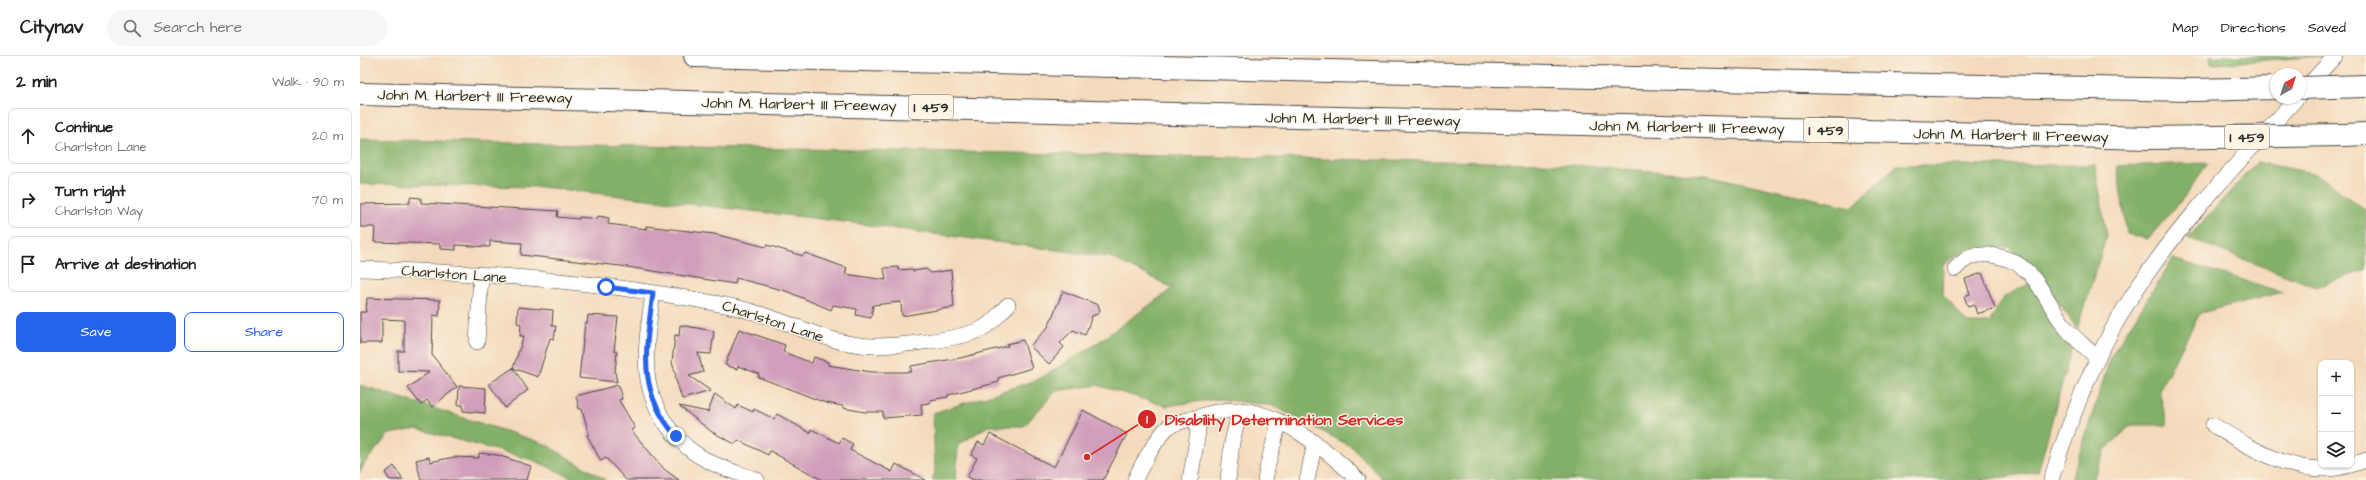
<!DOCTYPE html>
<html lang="en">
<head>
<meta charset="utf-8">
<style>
  body { margin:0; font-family:"Architects Daughter",sans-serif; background:#f6f6f6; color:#202124 }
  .controls { position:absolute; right:12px; bottom:12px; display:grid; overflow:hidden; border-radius:8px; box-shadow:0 1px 3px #0004 }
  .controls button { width:36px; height:36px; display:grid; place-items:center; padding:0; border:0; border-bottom:1px solid #e0e0e0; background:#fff; color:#202124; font:20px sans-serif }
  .compass { position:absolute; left:1910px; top:12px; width:36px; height:36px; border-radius:50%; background:#fff; box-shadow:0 1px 3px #0004; rotate:39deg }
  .stop { position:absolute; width:12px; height:12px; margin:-9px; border:3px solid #2563eb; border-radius:50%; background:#fff }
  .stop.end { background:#2563eb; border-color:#fff; box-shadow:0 1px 4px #0008 }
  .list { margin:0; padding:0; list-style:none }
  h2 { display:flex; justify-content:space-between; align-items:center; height:52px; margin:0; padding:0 16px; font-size:17px }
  h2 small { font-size:13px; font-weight:400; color:#757577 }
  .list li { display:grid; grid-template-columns:26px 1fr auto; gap:12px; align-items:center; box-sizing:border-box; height:56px; margin:0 8px 8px; padding:0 8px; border:1px solid #e0e0e0; border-radius:8px }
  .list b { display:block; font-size:15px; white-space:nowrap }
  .list p { margin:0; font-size:13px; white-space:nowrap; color:#757577 }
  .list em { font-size:13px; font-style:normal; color:#757577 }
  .actions { display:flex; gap:8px; padding:12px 16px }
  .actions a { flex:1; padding:9px 0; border:1px solid #2563eb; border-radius:8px; text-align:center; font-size:14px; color:#2563eb }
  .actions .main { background:#2563eb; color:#fff }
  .icon { flex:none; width:22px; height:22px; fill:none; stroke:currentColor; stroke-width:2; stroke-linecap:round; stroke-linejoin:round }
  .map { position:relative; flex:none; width:2006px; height:424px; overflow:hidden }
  header { display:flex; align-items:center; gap:24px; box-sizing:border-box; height:56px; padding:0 20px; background:#fff; border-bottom:1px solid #e0e0e0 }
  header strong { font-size:19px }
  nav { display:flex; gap:22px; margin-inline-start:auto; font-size:14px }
  .search { width:280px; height:36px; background:#f6f6f6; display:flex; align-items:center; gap:10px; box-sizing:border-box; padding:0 14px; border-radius:22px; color:#757577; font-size:15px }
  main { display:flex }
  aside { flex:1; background:#fff }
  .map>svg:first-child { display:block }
  .forest { fill:#83b068; stroke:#576e4a }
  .building { fill:#d09dba }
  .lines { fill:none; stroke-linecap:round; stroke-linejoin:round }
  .minor-casing { stroke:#494541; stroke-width:16 }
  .highway-casing { stroke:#494541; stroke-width:24 }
  .minor { stroke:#fff; stroke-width:15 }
  .highway { stroke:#fff; stroke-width:22 }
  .highway-bridge-casing { stroke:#494541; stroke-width:24; stroke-linecap:butt }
  .highway-bridge { stroke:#fff; stroke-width:22 }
  .route { stroke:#2563eb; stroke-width:5 }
  .labels { text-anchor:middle; stroke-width:3; stroke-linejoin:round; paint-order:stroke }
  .shield { fill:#fcf5e5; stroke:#6a6863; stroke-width:1 }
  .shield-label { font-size:14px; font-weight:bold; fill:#2b2b2b }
  .street-label { font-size:15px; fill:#2b2b2b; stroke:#fcf5e5 }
  .leader { fill:none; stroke:#d62828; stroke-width:1.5 }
  .callout-dot { fill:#d62828; stroke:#fcf5e5; stroke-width:1.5 }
  .mark-label { font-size:12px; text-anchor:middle; font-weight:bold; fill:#fff }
  .callout-label { font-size:16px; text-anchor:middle; font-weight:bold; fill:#d62828; stroke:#fcf5e5; stroke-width:3; stroke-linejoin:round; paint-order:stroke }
</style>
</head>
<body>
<header>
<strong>Citynav</strong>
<div class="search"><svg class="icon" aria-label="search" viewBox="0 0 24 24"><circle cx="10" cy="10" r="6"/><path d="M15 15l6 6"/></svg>Search here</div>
<nav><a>Map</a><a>Directions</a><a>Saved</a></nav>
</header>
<main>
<aside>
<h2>2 min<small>Walk · 90 m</small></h2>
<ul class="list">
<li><svg class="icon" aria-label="ahead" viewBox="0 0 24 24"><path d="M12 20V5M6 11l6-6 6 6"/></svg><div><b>Continue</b><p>Charlston Lane</p></div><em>20 m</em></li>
<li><svg class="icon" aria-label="right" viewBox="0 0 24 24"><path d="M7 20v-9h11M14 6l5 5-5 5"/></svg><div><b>Turn right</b><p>Charlston Way</p></div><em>70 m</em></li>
<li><svg class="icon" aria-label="arrive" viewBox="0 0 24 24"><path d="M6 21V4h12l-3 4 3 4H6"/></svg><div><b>Arrive at destination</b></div></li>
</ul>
<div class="actions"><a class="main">Save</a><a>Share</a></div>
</aside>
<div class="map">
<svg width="2006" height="424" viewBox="0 0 2006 424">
  <rect width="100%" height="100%" fill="#fcf5e5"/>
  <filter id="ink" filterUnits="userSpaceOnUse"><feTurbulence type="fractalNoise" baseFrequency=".025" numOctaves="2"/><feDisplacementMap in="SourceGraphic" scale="8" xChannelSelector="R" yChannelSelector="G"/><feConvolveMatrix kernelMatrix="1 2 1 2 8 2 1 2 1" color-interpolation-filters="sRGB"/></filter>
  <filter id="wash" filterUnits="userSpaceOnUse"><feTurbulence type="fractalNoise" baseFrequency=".012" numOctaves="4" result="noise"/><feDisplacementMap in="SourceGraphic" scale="16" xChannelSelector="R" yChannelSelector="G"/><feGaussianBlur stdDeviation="0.9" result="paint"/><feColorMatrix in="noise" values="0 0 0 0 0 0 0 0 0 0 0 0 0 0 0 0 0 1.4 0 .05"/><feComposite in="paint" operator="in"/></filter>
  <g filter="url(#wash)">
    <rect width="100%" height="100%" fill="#f4dabc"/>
    <!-- forest -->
    <g class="forest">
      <path d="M1850 0H1963L1851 8Z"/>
      <path d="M0 83 224 89 1182 107 1346 119 1492 151 1537 109H1735L1747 179 1717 273 1682 221 1650 191 1606 194 1583 209 1582 237 1607 267H1629L1644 241 1670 227 1713 287 1678 416 1622 424H1023L992 391 914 350 858 343 806 350 737 329 696 335 664 370H628L598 389 596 424H572L575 416 573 357 677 324 733 290 813 232 750 201 469 164 183 131 0 128Z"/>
      <path d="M1897 106 1957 118 2006 155V214L1956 231 1828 182Z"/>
      <path d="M1848 107 1825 140 1788 183 1767 178 1757 110Z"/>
      <path d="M1813 203 1923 236 1840 257 1799 334 1807 369H1771L1745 394 1733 424H1711L1751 300Z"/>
      <path d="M0 329 183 387 246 424H217L173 404 57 373 29 378 4 408 0 417Z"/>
    </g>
    <g id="blocks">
      <!-- building -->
      <g class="building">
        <path d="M50 141 61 142V147L198 155 197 161 219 163V161L238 163V160L249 162 248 168 286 173V170L354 178 406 191 407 189 443 200 445 197 487 212 485 218 526 224 524 212 538 211V214L552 213 553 215 566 213 571 217 591 214 594 251 542 260 541 246 513 249 511 262 496 259 497 253 473 249 471 254 426 235 376 222 375 228 261 210 161 199 162 187 130 185V191L96 189V194L80 193V188L14 186 15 171H0V148L50 147Z"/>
        <path d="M1622 217 1635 252 1617 258 1614 249 1608 251 1604 240 1610 238 1605 223Z"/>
        <path d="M703 235 738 249 740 254 738 258 732 260 725 279 713 274 700 287 704 291 689 308 670 290 688 271Z"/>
        <path d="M7 242 80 244 79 260 73 259 72 299 97 331 72 351 67 344 61 349 48 332 69 316 38 315V295H44V264L22 263V287H0V256H6Z"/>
        <path d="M158 251 193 254 192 270H196L194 283 190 282 178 321 153 312 164 280H160L161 268 157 267Z"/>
        <path d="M228 259 258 261 254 295 257 296 255 316 257 326 219 322 225 267H227Z"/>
        <path d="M320 269 354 275 351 298 338 297 343 316 329 320 351 335 322 343 315 321 316 320 312 306 315 279 319 280Z"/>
        <path d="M379 273 425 289 423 296 452 307 454 301 468 306V309L511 316H551V310L600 302 648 290 647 288 663 284 672 312 638 322 639 326 588 339V341L570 344V347L561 348 562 359 523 362V356H505L483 352V350L466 347 398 321 399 318 378 310 377 313 365 309Z"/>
        <path d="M153 312 168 334 145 352 129 328Z"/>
        <path d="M258 329 262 343 259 344 275 372 271 374 304 413 319 424H266L246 402 241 405 227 379 229 378 222 353H219L216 340Z"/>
        <path d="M99 330 126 332 125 357 103 355V349H98Z"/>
        <path d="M355 338 376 353 378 349 393 356 394 353 414 363 417 358 450 377 451 373 479 387 482 382 493 388 490 394 532 416 536 408 566 424H462L410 395 408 399 378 384 375 388 352 376 319 350 348 356Z"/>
        <path d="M723 354 767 378 743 424H614L607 421 617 402 611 399 618 386 624 389 630 378 694 411Z"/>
        <path d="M119 397 137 399 171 410 167 424H61L56 404 69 401 70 406 94 401 119 402Z"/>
        <path d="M34 410 43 424H30L25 417Z"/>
      </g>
    </g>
  </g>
  <g filter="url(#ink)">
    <use href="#blocks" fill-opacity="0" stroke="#494541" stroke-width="1"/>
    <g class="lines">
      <!-- minor casing -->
      <g class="minor-casing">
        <g id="minor">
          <path d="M1943 35 1975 0"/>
          <path d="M0 213C118 216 238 225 354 247 374 250 395 256 415 263 447 274 477 289 512 290 535 290 600 284 621 273 632 268 639 258 648 249"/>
          <path d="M1595 213C1606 201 1614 198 1630 199 1677 204 1682 242 1706 272 1715 283 1727 292 1737 302"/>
          <path d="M293 237C286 289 276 333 313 377 321 386 330 395 341 401 358 412 379 417 397 424"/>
          <path d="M117 286 121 218"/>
          <path d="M1853 369C1894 394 1940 424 1990 409"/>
          <path d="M1991 409 2006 404"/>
          <path d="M775 424C780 411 797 382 807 372 813 366 830 364 838 361 850 357 861 354 874 354 916 352 970 396 998 424"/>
          <path d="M830 424 838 376 836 362"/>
          <path d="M868 424 872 386 880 354"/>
          <path d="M905 424 908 408 919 367"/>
          <path d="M947 424 955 386"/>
          <path d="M1691 424C1711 359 1738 291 1776 234 1822 164 1881 104 1937 42"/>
        </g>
      </g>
      <!-- highway casing -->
      <g class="highway-casing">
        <g id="highway">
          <path d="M335 0 1570 29 1833 34 1916 32"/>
          <path d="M0 38 1790 82"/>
          <path d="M1984 79 2006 78"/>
        </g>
      </g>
      <!-- minor -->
      <use href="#minor" class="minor"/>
      <!-- highway -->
      <use href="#highway" class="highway"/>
      <!-- highway-bridge casing -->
      <g class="highway-bridge-casing">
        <g id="highway-bridge">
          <path d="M1940 32 2006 30"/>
          <path d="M1790 82 1984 79"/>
        </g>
      </g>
      <!-- highway-bridge -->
      <use href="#highway-bridge" class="highway-bridge"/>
    </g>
  </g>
  <g class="lines" filter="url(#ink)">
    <!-- route -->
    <path class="route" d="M246 231 293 237C286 293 276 334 316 380"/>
  </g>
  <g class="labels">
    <!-- shield labels -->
    <g class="shield">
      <rect x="549" y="39" width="44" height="24" rx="3"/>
      <rect x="1444" y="62" width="44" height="24" rx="3"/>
      <rect x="1865" y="69" width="44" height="24" rx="3"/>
    </g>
    <g class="shield-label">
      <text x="571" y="56">I 459</text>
      <text x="1466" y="79">I 459</text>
      <text x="1887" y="86">I 459</text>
    </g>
    <!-- street labels -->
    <g class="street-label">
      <text transform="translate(115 40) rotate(1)" y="5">John M. Harbert III Freeway</text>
      <text transform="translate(439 48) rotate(1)" y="5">John M. Harbert III Freeway</text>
      <text transform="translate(1003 63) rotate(1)" y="5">John M. Harbert III Freeway</text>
      <text transform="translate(1327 71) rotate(1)" y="5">John M. Harbert III Freeway</text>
      <text transform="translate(1651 79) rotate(1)" y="5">John M. Harbert III Freeway</text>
      <text transform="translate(94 218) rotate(4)" y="5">Charlston Lane</text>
      <text transform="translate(413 265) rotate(18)" y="5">Charlston Lane</text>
    </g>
  </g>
  <!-- callouts -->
  <path class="leader" d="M727 401L787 363"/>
  <g class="callout-dot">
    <circle cx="727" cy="401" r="4"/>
    <circle cx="787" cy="363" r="10"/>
  </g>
  <g class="mark-label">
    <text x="787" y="367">1</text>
  </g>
  <g class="callout-label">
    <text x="924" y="369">Disability Determination Services</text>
  </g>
</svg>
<div class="controls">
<button>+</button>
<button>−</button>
<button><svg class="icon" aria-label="layers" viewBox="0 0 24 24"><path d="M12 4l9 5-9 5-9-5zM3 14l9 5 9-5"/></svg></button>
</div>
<svg class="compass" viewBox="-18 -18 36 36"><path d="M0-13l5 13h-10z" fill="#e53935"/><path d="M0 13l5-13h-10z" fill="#757577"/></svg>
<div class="stop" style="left:246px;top:231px"></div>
<div class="stop end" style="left:316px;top:380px"></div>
</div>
</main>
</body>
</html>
